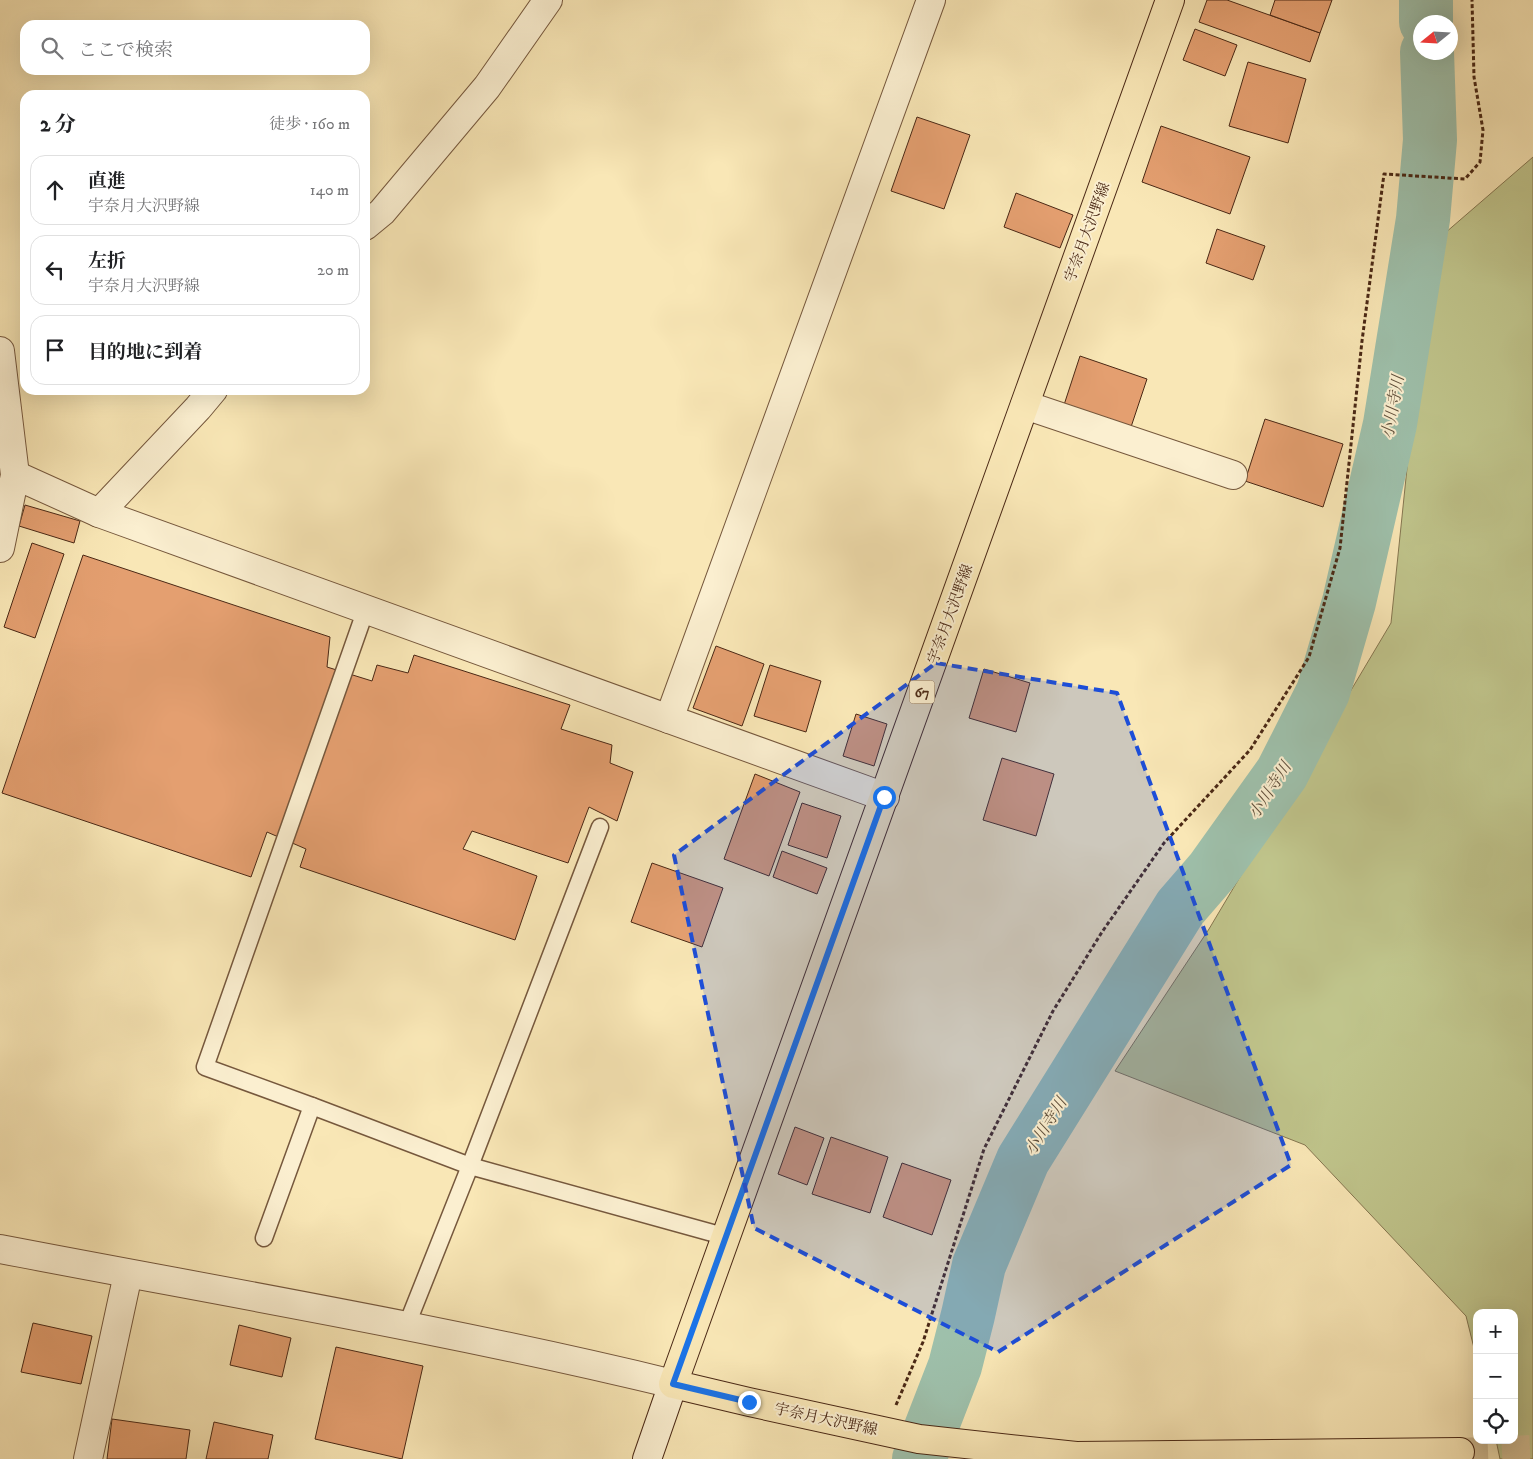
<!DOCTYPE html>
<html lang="ja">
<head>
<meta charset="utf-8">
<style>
  body { margin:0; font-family:"IM FELL DW Pica","Noto Serif JP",serif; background:#f2f2f2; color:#202124 }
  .controls { position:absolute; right:15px; bottom:15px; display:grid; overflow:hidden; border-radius:10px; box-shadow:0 5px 20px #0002 }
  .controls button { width:45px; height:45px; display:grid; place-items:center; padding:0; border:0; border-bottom:1px solid #e0e0e0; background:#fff; color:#202124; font:25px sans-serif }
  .compass { position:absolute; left:1413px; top:15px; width:45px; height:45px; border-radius:50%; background:#fff; box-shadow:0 5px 20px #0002; rotate:252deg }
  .stop { position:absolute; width:15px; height:15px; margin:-11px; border:4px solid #1a73e8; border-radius:50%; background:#fff }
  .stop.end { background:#1a73e8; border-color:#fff; box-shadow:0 1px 5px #0008 }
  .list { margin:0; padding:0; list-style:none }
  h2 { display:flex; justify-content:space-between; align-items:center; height:65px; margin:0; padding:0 20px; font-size:21px }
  h2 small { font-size:16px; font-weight:400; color:#757577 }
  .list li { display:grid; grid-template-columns:32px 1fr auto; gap:15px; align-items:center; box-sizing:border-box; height:70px; margin:0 10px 10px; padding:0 10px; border:1px solid #e0e0e0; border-radius:15px }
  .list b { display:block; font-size:19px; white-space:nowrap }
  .list p { margin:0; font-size:16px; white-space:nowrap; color:#757577 }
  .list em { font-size:16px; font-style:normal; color:#757577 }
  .icon { flex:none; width:28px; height:28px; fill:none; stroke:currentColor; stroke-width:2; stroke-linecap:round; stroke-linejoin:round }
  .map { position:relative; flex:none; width:1533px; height:1459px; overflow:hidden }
  .search { position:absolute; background:#fff; box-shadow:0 5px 20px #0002; left:20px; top:20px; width:350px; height:55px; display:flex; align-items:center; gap:12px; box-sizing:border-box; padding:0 18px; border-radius:15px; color:#757577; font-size:19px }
  .panel { position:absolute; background:#fff; box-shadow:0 5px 20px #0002; left:20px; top:90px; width:350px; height:305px; border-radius:15px }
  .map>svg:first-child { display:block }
  .green { fill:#c0c58c; stroke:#857650 }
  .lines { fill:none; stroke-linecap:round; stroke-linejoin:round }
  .river { stroke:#9ec0ab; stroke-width:54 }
  .building { fill:#e49f70; stroke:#4a2815 }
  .primary-tunnel { stroke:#d6c196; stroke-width:28; stroke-dasharray:28 14; stroke-linecap:butt }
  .service-casing { stroke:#76583d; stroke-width:19 }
  .minor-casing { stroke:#76583d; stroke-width:30 }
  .tertiary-casing { stroke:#76583d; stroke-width:30 }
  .secondary-casing { stroke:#4a2815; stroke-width:30 }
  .primary-casing { stroke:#4a2815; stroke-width:30 }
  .path { stroke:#4a2815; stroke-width:3; stroke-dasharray:4 2.5; stroke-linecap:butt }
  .service { stroke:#fbefd0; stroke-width:16 }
  .minor { stroke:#fbefd0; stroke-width:28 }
  .tertiary { stroke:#fbefd0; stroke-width:28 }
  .secondary { stroke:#fbefd0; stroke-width:28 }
  .primary { stroke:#f9e7b6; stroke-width:28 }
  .route { stroke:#1a73e8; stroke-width:6 }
  .marked { fill:#1d4ed8; fill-opacity:0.2; stroke:#1d4ed8; stroke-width:4; stroke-dasharray:10 6; stroke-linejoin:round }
  .labels { text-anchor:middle; stroke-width:4; stroke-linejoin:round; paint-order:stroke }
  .shield { fill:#fbefd0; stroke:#7f644d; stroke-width:1 }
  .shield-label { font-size:14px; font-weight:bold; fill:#4a2815 }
  .street-label { font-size:15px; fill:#4a2815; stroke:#fbefd0 }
  .water-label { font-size:16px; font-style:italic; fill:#5f4e3a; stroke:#fbefd0 }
</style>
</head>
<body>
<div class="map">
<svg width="1533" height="1459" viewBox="0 0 1533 1459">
  <rect width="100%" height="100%" fill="#f9e7b6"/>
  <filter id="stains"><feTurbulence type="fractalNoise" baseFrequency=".004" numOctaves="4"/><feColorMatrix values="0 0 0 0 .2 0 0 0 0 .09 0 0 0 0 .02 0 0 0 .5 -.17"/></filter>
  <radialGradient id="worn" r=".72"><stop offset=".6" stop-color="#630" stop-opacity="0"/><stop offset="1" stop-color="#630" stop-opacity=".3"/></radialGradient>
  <!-- green -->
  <path class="green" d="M1533 157V1459H1500L1496 1440H1514V1313H1477V1360L1466 1316 1305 1145 1115 1071 1209 929 1391 623 1430 246Z"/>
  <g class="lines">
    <!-- river -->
    <g class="river">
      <path d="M1426 0V22"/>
      <path d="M919 1459 955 1366 968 1315 979 1265 1023 1160 1180 908 1212 871 1282 773 1323 692 1349 602 1390 424 1423 219 1430 140 1427 52"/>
    </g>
  </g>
  <!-- building -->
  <g class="building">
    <path d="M1207 0H1227L1320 33 1310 62 1199 22Z"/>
    <path d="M1275 0H1332L1320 33 1270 15Z"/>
    <path d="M1195 29 1237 45 1225 76 1183 60Z"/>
    <path d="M1248 62 1306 79 1288 143 1229 126Z"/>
    <path d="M917 117 970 135 944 209 891 191Z"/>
    <path d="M1161 126 1250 157 1230 214 1142 182Z"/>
    <path d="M1016 193 1073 215 1060 248 1004 227Z"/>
    <path d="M1217 229 1265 246 1253 280 1206 263Z"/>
    <path d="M1080 356 1147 379 1130 430 1063 408Z"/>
    <path d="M1265 419 1343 444 1323 507 1245 481Z"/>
    <path d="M25 505 80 521 74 543 19 526Z"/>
    <path d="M32 543 64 554 35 638 4 627Z"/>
    <path d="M83 555 330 637 327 667 372 681 377 665 408 673 414 655 570 705 561 729 612 745 610 763 633 772 617 821 589 807 568 863 472 831 463 849 537 876 515 940 300 867 306 849 267 832 251 877 2 793Z"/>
    <path d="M716 646 764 664 742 726 693 708Z"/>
    <path d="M770 665 821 681 806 732 754 716Z"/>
    <path d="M984 669 1030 683 1016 732 969 718Z"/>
    <path d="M856 714 887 724 874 766 843 756Z"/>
    <path d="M1002 758 1054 774 1036 836 983 820Z"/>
    <path d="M755 774 800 792 769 876 724 859Z"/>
    <path d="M802 803 841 816 827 858 788 845Z"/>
    <path d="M782 851 827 868 817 894 773 877Z"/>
    <path d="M652 863 723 888 702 947 631 922Z"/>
    <path d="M795 1127 824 1138 807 1185 778 1174Z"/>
    <path d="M831 1137 888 1157 870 1213 812 1194Z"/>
    <path d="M902 1163 951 1180 932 1235 883 1217Z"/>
    <path d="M33 1323 92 1336 81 1384 21 1372Z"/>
    <path d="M239 1325 291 1338 282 1377 230 1365Z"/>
    <path d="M336 1347 423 1366 402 1459 315 1439Z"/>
    <path d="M112 1419 190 1430 186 1459H107Z"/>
    <path d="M214 1422 273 1435 268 1459H206Z"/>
  </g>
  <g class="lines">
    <!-- primary-tunnel -->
    <path class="primary-tunnel" d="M1460 1452 1533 1449"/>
    <!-- service casing -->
    <g class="service-casing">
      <g id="service">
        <path d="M312 1106 205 1067 366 609"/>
        <path d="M264 1238 312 1106 470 1166 600 827"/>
        <path d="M406 1327 470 1166 727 1237"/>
      </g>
    </g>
    <!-- minor casing -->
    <g class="minor-casing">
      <g id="minor">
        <path d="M365 226 382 212 487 87 548 0"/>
        <path d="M0 351 15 475 0 548"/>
        <path d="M1025 405 1233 475"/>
        <path d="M15 475 99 513 885 797"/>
        <path d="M99 513 198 408 213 390"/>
        <path d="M669 719 931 0"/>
        <path d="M88 1459 128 1274"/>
      </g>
    </g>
    <!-- tertiary casing -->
    <g class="tertiary-casing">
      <path id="tertiary" d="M0 1249C224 1292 451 1330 673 1384"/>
    </g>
    <!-- secondary casing -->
    <g class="secondary-casing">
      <path id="secondary" d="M647 1459 673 1384"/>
    </g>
    <!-- primary casing -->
    <g class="primary-casing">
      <path id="primary" d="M1170 0 673 1384 749 1402 919 1439 1076 1456 1460 1452"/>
    </g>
    <!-- path -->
    <path class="path" d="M896 1405 923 1342 984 1149 1053 1011 1102 932 1164 843 1250 750 1309 657 1340 548 1362 341 1384 174 1465 179 1480 162 1483 130 1474 77 1472 0"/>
    <!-- service -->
    <use href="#service" class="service"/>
    <!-- minor -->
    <use href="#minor" class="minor"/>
    <!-- tertiary -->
    <use href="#tertiary" class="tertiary"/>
    <!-- secondary -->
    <use href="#secondary" class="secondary"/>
    <!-- primary -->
    <use href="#primary" class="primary"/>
  </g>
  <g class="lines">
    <!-- route -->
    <path class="route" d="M749 1402 673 1384 884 797"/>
  </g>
  <!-- marked area -->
  <path class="marked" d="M936 663 1117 693 1291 1165 998 1352 754 1228 674 855Z"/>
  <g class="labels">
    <!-- shield labels -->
    <rect class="shield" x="909.5" y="680.5" width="25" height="23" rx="4"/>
    <g class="shield-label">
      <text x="922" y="697">67</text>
    </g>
    <!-- street labels -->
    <g class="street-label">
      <text transform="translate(1087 232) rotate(-70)" y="5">宇奈月大沢野線</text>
      <text transform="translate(950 614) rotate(-70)" y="5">宇奈月大沢野線</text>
      <text transform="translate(826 1419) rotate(12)" y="5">宇奈月大沢野線</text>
    </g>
    <!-- water labels -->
    <g class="water-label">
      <text transform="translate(1392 407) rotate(-80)" y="6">小川寺川</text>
      <text transform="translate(1269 790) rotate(-57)" y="6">小川寺川</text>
      <text transform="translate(1045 1126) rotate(-58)" y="6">小川寺川</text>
    </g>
  </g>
  <rect width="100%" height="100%" filter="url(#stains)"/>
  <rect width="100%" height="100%" fill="url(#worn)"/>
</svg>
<div class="controls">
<button>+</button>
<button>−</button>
<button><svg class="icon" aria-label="locate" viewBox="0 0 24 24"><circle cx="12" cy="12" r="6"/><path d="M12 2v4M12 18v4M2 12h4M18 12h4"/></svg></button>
</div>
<svg class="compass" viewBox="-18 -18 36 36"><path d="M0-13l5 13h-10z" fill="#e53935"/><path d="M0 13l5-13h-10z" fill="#757577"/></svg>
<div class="stop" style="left:884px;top:797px"></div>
<div class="stop end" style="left:749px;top:1402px"></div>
<div class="search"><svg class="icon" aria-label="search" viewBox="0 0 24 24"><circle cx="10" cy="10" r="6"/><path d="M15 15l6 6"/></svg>ここで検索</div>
<section class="panel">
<h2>2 分<small>徒歩 · 160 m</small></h2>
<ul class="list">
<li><svg class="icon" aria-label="ahead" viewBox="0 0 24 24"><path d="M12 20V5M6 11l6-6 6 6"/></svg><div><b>直進</b><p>宇奈月大沢野線</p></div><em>140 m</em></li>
<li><svg class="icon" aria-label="left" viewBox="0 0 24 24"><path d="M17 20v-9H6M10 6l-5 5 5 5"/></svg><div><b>左折</b><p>宇奈月大沢野線</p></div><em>20 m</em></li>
<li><svg class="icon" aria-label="arrive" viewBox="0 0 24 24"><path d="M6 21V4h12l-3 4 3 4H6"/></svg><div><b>目的地に到着</b></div></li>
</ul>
</section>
</div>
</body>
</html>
